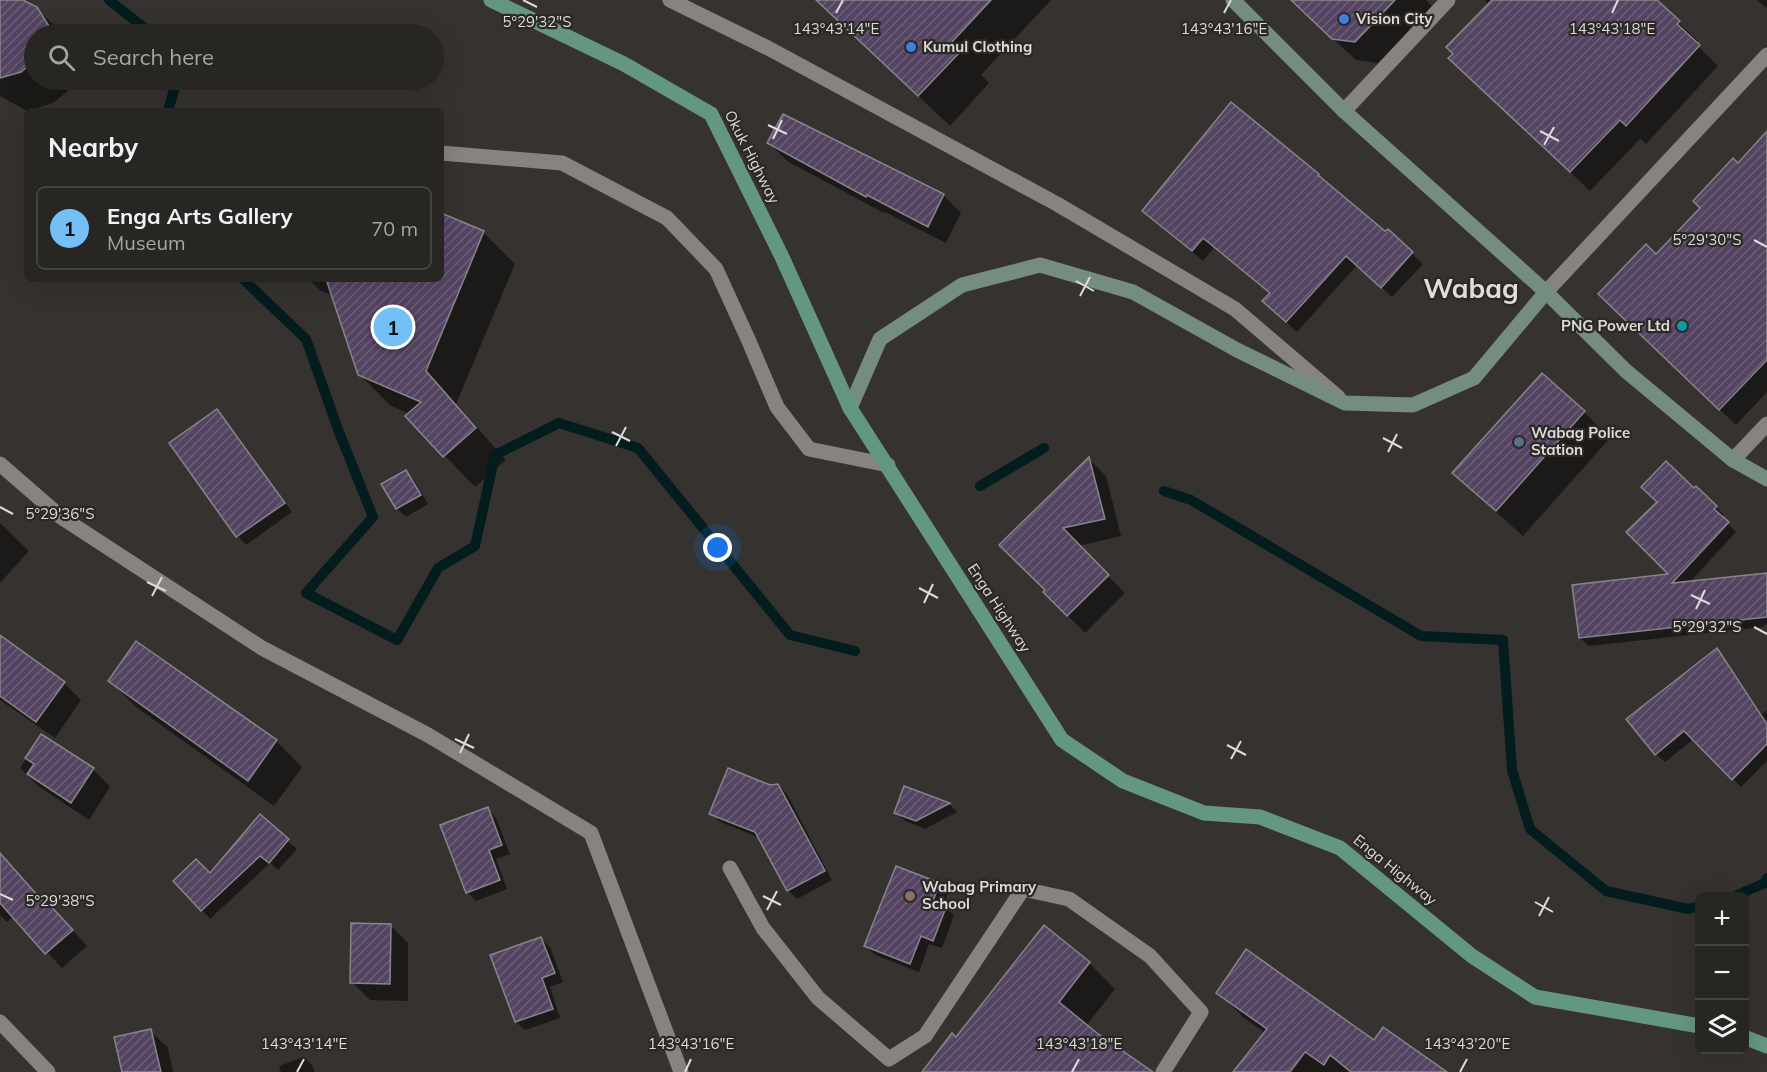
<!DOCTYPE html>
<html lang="en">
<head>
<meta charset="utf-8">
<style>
  body { margin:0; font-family:Mulish,sans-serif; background:#302e2b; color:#f1f3f6 }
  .controls { position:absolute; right:18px; bottom:18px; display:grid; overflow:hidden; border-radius:9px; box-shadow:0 6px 24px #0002 }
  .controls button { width:54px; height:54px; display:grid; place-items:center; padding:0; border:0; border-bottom:2px solid #444341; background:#282623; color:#f1f3f6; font:30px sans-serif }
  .you { position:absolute; left:718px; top:548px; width:21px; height:21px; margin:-15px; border:4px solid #fff; border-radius:50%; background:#1a73e8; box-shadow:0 0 0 9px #1a73e833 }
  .badge { display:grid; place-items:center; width:39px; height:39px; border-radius:50%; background:#74c0f6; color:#111; font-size:20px; font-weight:700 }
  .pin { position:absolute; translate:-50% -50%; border:3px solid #fff; box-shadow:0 2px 6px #0006 }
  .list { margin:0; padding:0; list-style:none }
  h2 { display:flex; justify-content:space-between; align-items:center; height:78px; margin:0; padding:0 24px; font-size:26px }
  h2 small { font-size:20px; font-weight:400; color:#a5a5a6 }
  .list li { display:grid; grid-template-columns:39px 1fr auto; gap:18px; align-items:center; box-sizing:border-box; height:84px; margin:0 12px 12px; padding:0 12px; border:2px solid #444341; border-radius:9px }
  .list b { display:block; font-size:22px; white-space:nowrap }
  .list p { margin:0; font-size:20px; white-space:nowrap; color:#a5a5a6 }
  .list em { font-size:20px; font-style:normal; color:#a5a5a6 }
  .icon { flex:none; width:33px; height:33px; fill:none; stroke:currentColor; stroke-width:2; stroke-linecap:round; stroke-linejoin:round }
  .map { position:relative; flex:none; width:1767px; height:1072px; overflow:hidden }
  .search { position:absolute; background:#282623; box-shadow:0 6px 24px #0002; left:24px; top:24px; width:420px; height:66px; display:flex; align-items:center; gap:15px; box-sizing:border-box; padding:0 21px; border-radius:33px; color:#a5a5a6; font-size:22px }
  .panel { position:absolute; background:#282623; box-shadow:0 6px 24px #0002; left:24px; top:108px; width:420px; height:174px; border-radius:9px }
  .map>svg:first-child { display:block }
  .shadow { fill:#0007 }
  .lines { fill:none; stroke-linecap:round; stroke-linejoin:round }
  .stream { stroke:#031c1e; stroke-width:10 }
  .building { fill:url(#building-hatch); stroke:#878589; stroke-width:1.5 }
  .lane { stroke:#878480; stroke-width:15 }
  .street { stroke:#878480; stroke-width:15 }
  .secondary { stroke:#758d80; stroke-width:15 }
  .primary { stroke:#649780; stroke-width:15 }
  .ticks { fill:none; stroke:#dddbda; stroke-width:2 }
  .shop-dot { fill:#3f7fe0; stroke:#2b2825; stroke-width:2 }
  .culture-dot { fill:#0f9aa8; stroke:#2b2825; stroke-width:2 }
  .service-dot { fill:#5c6f8a; stroke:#2b2825; stroke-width:2 }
  .education-dot { fill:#8d6e63; stroke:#2b2825; stroke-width:2 }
  .labels { text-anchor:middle; stroke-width:4.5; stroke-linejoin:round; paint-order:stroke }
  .poi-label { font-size:15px; font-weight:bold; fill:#dddbda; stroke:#2b2825; text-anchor:start }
  .street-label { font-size:15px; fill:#dddbda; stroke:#2b2825 }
  .town-label { font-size:27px; font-weight:bold; fill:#e1ddd9; stroke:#2b2825 }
  .ticks-label { font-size:15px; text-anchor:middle; fill:#dddbda; stroke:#2b2825; stroke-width:4.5; stroke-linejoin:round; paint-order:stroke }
</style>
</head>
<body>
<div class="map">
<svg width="1767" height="1072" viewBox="0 0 1767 1072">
  <defs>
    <pattern id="building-hatch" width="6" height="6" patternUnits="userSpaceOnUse" patternTransform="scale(1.5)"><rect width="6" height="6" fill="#544462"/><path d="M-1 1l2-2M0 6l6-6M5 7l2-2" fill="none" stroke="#6c5e78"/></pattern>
  </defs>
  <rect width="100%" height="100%" fill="#35322f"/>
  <!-- shadow -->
  <g class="shadow">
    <path d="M0 0H19L36 8 63 34H34V80H75L73 87 53 103 37 108 35 111H27L0 96Z"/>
    <path d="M817 0H1051L981 75 989 83 950 126Z"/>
    <path d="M1291 0H1426L1432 6 1378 63 1356 60Z"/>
    <path d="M1485 0H1658L1656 1 1698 41 1696 44 1718 66 1646 144 1640 139 1590 191 1470 77 1489 6Z"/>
    <path d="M1757 0H1767V7L1766 8Z"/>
    <path d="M1232 104 1318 175 1385 233 1388 231 1423 264 1392 297 1357 265 1297 332 1275 312 1271 294 1214 248 1203 261 1144 211Z"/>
    <path d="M1767 133V392L1736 425 1615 310 1656 256 1702 208Z"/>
    <path d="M769 143 943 195 961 213 946 243 885 212 884 213 787 161Z"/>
    <path d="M441 215 484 233 515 264 456 404 506 460 475 487 407 416 410 414 391 406 359 374 334 296 320 290 308 279H441Z"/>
    <path d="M217 411 225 419 292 512 246 545 238 536 171 443Z"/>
    <path d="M1584 412 1610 438 1523 536 1480 498 1455 472Z"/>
    <path d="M1089 459 1106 476 1121 536 1079 546 1125 593 1085 633 1045 592 1047 590 1002 545Z"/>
    <path d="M406 472 414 480 428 504 406 517 397 508Z"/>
    <path d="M1694 490 1716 507 1724 515 1722 518 1736 532 1689 583 1767 575V624L1762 627 1589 646 1580 638 1671 575Z"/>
    <path d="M0 523 29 551 0 583Z"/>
    <path d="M0 637 64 683 81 700 55 738 0 700Z"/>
    <path d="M1716 650 1725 659 1762 714 1767 710V761L1741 787 1694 739 1665 762 1656 754Z"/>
    <path d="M110 681 276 741 302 767 274 806 136 707Z"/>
    <path d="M41 736 93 769 110 787 89 820 38 786 20 768Z"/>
    <path d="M778 785 787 794 832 880 797 899 788 890 760 838 720 822 711 813 770 787Z"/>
    <path d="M905 788 949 804 957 812 925 829 905 821 896 812Z"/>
    <path d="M488 809 496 818 510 854 496 859 507 889 476 901 467 892Z"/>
    <path d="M260 817 297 849 278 870 270 863 210 919 175 881 210 875Z"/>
    <path d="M0 854 46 905 63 919 87 946 62 968 14 916 7 922 0 915Z"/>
    <path d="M939 884 948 893 943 906 954 915 942 948 929 944 919 972 875 955 866 946Z"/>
    <path d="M390 925 408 943V1001L370 1000 352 982Z"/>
    <path d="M541 939 550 947 563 982 550 987 560 1018 525 1030 516 1022 492 956Z"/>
    <path d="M1089 963 1115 989 1086 1026 1144 1072H924L957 1039Z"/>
    <path d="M1218 992 1375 1042 1445 1072H1235L1265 1033 1244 1018Z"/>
    <path d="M150 1031 168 1048 173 1072H123Z"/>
    <path d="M304 1057 312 1065 315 1072H281L279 1066Z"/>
  </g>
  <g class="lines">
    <!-- stream -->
    <g class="stream">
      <path d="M109 0 152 34"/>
      <path d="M168 111 177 80"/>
      <path d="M243 279 306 339 339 432 373 517 306 593 397 640 438 568 475 546 495 455 559 423 638 448 790 635 855 651"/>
      <path d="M980 486 1044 448"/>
      <path d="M1164 491 1191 500 1421 636 1503 640 1512 770 1530 829 1606 891 1688 909 1700 906"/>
      <path d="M1735 896 1765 883 1767 878"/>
    </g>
  </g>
  <!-- building -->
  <g class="building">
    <path d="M0 0H23L37 7 54 34H34V61L21 72 0 78Z"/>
    <path d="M816 0H991L951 43 960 52 918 96Z"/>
    <path d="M1291 0H1395L1355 42 1332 39Z"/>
    <path d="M1492 0H1657L1680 21 1677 24 1700 45 1626 126 1620 120 1570 172 1448 58 1453 54 1446 47Z"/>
    <path d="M1231 102 1319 174 1318 175 1385 231 1388 229 1413 252 1381 288 1346 256 1286 322 1262 301 1270 293 1203 238 1192 251 1142 211Z"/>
    <path d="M783 114 944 194 928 227 867 195 866 197 767 143Z"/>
    <path d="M1767 131V360L1719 410 1598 294 1646 244 1656 254 1700 208 1693 201 1733 158 1738 163Z"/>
    <path d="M441 213 484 231 426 371 476 428 443 457 405 416 421 402 358 375 326 279H441Z"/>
    <path d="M1542 373 1585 411 1496 511 1452 473Z"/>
    <path d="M217 409 285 503 236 537 169 443Z"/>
    <path d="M1089 457 1105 519 1063 528 1109 575 1067 616 1043 592 1045 590 999 545Z"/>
    <path d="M1666 461 1694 488 1696 486 1717 506 1714 509 1729 522 1672 583 1767 573V617L1579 638 1572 585 1668 574 1626 532 1657 502 1641 487Z"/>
    <path d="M406 470 421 495 396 509 381 484Z"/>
    <path d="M0 635 65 682 36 722 0 696Z"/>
    <path d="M136 641 277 740 248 781 108 681Z"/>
    <path d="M1717 648 1767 724V744L1732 780 1684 731 1655 755 1626 719Z"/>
    <path d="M41 734 94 768 71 803 27 774 34 764 25 758Z"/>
    <path d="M728 768 770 785 778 784 825 871 787 891 755 832 709 814Z"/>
    <path d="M904 786 950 803 916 821 894 813Z"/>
    <path d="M488 807 502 845 489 850 500 880 466 893 440 825Z"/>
    <path d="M260 814 289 839 269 863 260 856 201 911 173 881 196 859 210 873Z"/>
    <path d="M0 853 45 904 47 902 73 930 45 954 0 903Z"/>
    <path d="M896 866 940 883 933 901 947 905 933 941 921 936 910 964 864 946Z"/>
    <path d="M351 923 391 924 390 984 350 983Z"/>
    <path d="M1044 925 1090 962 1059 1002 1097 1033 1153 1072H922L952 1033 956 1037Z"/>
    <path d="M541 937 555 973 542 978 553 1009 515 1022 490 955Z"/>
    <path d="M1246 949 1374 1040 1383 1027 1447 1072H1351L1330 1055 1324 1065 1305 1052 1290 1072H1233L1267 1029 1216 993Z"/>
    <path d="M151 1029 161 1072H122L114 1037Z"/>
  </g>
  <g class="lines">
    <!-- lane -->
    <path class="lane" d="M441 153 562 163 667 218 716 269 748 339 777 407 809 449 888 465"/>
    <!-- street -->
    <g class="street">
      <path d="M670 0 768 48 1057 204 1235 309 1338 397"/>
      <path d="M1344 111 1448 0"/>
      <path d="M1546 292 1767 55"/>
      <path d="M1733 460 1767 424"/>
      <path d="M0 464 61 517 262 648 428 735 591 833 681 1072"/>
      <path d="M730 868 763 928 818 998 889 1059 925 1036 1023 889 1069 899 1150 956 1201 1012 1163 1072"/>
      <path d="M0 1022 48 1072"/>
    </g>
    <!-- secondary -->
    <g class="secondary">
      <path d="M1233 0 1344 111 1546 292 1626 371 1733 460 1767 479"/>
      <path d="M850 408 880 339 962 285 1040 265 1133 292 1237 350 1345 403 1413 405 1474 378 1546 292"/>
    </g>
    <!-- primary -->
    <g class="primary">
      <path d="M491 0 624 64 711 114 782 257 850 408 1062 740 1123 781 1204 813 1260 817 1340 848 1472 956 1535 997 1700 1026"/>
      <path d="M1744 1037 1767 1046"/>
    </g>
  </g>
  <!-- ticks -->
  <path class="ticks" d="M523 0 537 7M836 13 843 0M1224 13 1231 0M1612 13 1618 0M768 125 787 134M1540 131 1559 141M773 139 782 120M1544 145 1554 127M1754 240 1767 247M1076 281 1094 291M1080 296 1090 277M612 432 630 441M1383 438 1402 448M616 446 626 427M1388 452 1397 434M0 507 13 514M147 582 166 591M919 588 938 598M1691 595 1710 604M152 596 162 577M924 603 933 584M1696 609 1705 590M1754 627 1767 634M455 739 474 748M1227 745 1246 755M460 753 469 734M1231 759 1241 741M0 894 13 900M763 896 781 905M1535 902 1553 912M767 910 777 891M1539 916 1549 897M297 1072 304 1059M685 1072 691 1059M1072 1072 1079 1059M1460 1072 1467 1059"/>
  <!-- markers -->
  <g class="shop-dot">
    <circle cx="1344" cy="19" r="6"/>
    <circle cx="911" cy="47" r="6"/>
  </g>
  <circle class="culture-dot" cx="1682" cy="326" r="6"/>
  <circle class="service-dot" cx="1519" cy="442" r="6"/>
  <circle class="education-dot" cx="910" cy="896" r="6"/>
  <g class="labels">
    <!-- poi labels -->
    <g class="poi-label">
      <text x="1356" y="24">Vision City</text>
      <text x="923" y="52">Kumul Clothing</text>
      <text x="1670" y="331" text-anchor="end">PNG Power Ltd</text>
      <text x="1531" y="438">Wabag Police<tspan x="1531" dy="17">Station</tspan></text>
      <text x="922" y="892">Wabag Primary<tspan x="922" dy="17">School</tspan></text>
    </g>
    <!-- street labels -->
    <g class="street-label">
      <text transform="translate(752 157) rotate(63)" y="5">Okuk Highway</text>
      <text transform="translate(999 608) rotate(57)" y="5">Enga Highway</text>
      <text transform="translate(1395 870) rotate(39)" y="5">Enga Highway</text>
    </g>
    <!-- town labels -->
    <g class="town-label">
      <text x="1471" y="298">Wabag</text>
    </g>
  </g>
  <g class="ticks-label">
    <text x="537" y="27">5°29'32"S</text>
    <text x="836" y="34">143°43'14"E</text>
    <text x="1224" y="34">143°43'16"E</text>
    <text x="1612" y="34">143°43'18"E</text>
    <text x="1707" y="245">5°29'30"S</text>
    <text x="60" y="519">5°29'36"S</text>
    <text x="1707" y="632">5°29'32"S</text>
    <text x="60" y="906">5°29'38"S</text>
    <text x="304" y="1049">143°43'14"E</text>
    <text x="691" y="1049">143°43'16"E</text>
    <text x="1079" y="1049">143°43'18"E</text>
    <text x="1467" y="1049">143°43'20"E</text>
  </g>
</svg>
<div class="controls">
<button>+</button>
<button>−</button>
<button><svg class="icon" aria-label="layers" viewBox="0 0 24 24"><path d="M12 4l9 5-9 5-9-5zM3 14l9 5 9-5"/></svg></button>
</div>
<div class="you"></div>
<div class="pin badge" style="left:393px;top:327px">1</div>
<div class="search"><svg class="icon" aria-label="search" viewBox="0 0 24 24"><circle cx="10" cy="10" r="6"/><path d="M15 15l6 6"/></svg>Search here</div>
<section class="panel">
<h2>Nearby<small></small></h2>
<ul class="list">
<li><span class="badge">1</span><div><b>Enga Arts Gallery</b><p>Museum</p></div><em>70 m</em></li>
</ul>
</section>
</div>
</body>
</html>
